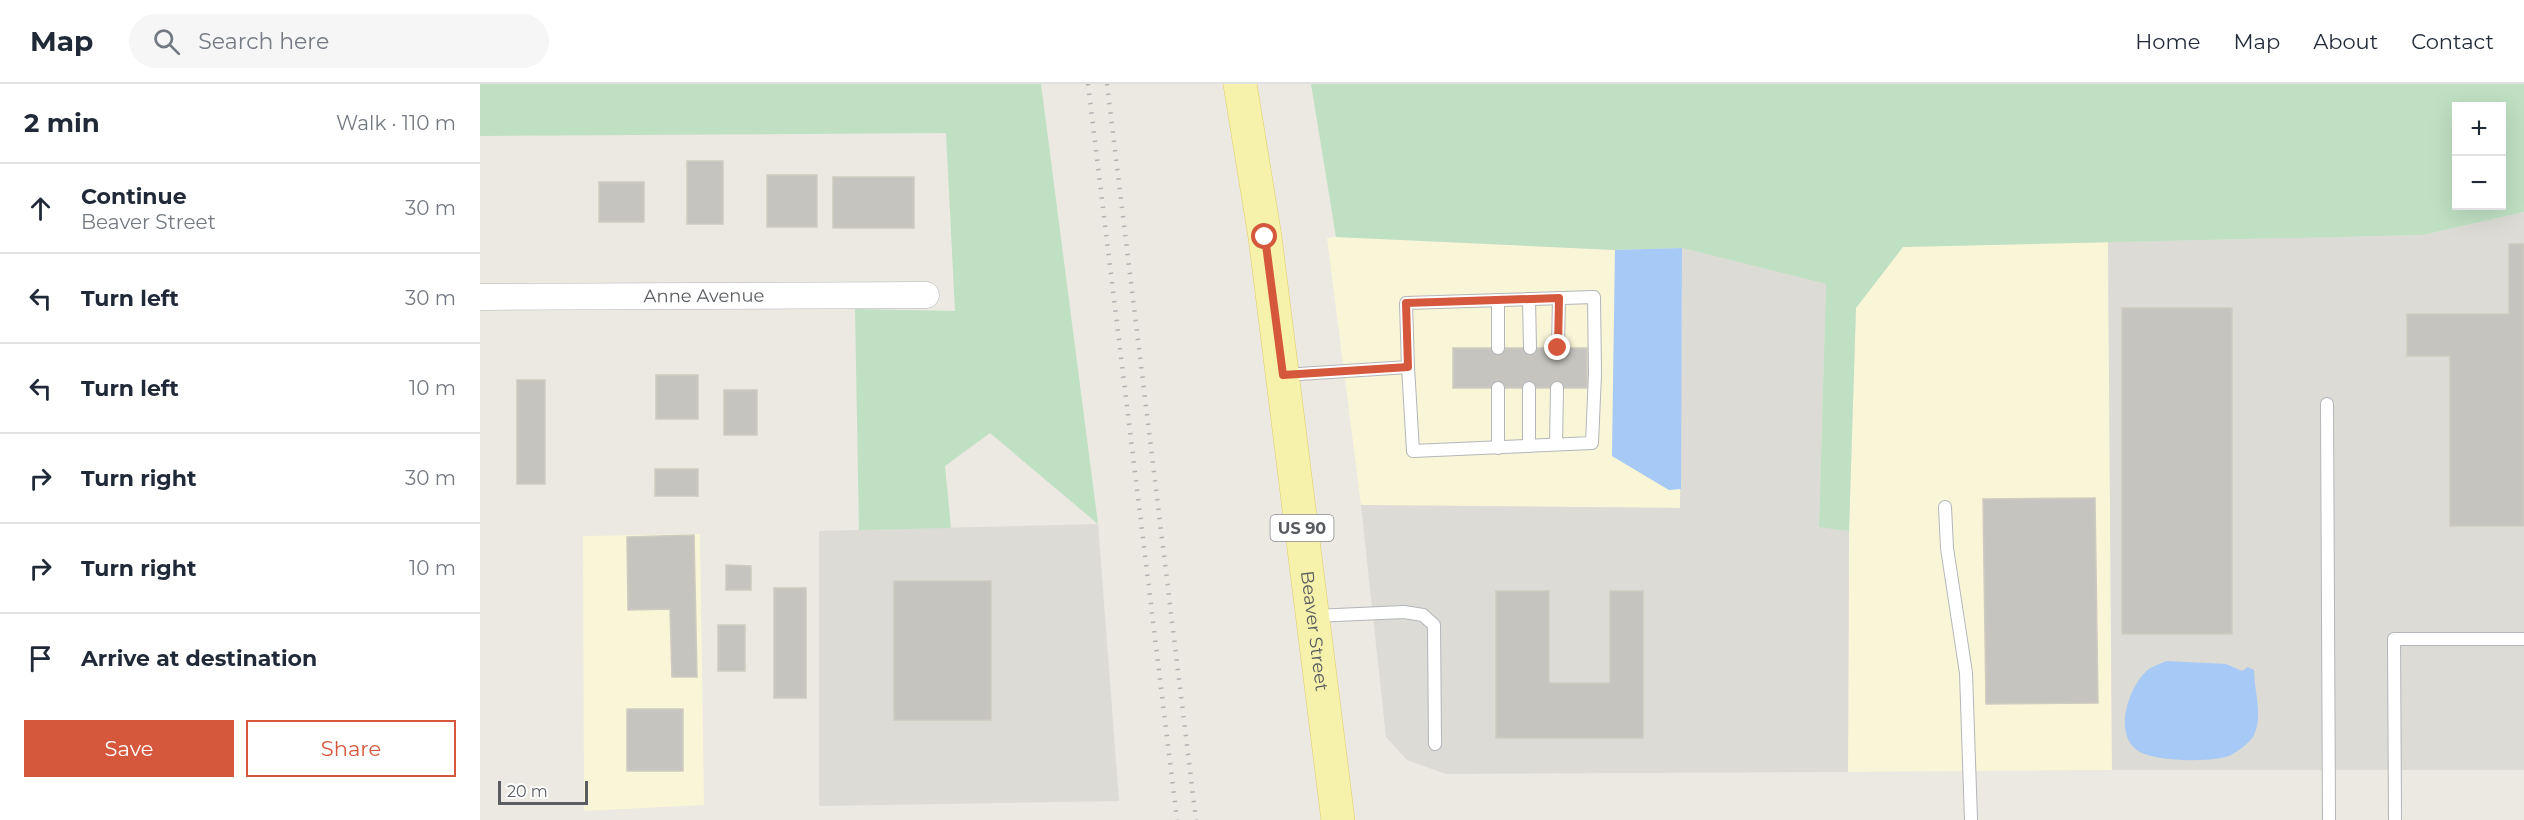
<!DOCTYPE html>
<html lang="en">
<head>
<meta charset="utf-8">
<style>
  body { margin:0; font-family:Montserrat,sans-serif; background:#f6f6f7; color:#1f2937 }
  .controls { position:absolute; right:18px; top:18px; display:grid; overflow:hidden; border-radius:0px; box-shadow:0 6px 24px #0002 }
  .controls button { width:54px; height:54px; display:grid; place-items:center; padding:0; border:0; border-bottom:2px solid #e0e1e3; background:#fff; color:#1f2937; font:30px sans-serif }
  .scale { position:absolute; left:18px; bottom:15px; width:90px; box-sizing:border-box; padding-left:6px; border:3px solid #595c60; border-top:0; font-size:16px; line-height:21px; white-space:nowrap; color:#595c60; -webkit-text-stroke:4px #fff; paint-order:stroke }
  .stop { position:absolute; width:18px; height:18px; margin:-14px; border:4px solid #d6583c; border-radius:50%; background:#fff }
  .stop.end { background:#d6583c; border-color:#fff; box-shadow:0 2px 6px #0008 }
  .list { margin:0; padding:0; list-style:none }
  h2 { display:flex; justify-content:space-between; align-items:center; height:78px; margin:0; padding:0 24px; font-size:26px }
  h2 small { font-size:20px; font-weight:400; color:#747a83 }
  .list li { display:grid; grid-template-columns:39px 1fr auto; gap:18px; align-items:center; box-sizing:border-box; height:90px; padding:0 24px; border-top:2px solid #e0e1e3 }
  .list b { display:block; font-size:22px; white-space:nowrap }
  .list p { margin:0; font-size:20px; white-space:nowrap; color:#747a83 }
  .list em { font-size:20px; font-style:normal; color:#747a83 }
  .actions { display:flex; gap:12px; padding:18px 24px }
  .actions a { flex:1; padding:14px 0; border:2px solid #d6583c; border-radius:0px; text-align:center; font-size:21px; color:#d6583c }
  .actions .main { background:#d6583c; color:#fff }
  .icon { flex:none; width:33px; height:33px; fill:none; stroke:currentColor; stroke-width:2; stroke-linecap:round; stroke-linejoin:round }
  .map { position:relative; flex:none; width:2044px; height:736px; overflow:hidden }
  header { display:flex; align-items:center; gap:36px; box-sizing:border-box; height:84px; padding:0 30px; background:#fff; border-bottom:2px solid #e0e1e3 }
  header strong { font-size:28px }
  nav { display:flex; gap:33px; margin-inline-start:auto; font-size:21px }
  .search { width:420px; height:54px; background:#f6f6f7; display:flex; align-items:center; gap:15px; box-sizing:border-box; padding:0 21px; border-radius:33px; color:#747a83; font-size:22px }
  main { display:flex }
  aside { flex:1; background:#fff }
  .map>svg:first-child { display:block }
  .commercial { fill:#f9f5d7 }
  .industrial { fill:#dcdbd5 }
  .green { fill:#bfe0c3; fill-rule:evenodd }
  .water { fill:#a6caf5 }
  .building { fill:#c6c4be; stroke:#cecbc0; stroke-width:1.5 }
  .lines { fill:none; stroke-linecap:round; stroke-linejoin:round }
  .service-casing { stroke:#b3b6ba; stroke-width:14 }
  .minor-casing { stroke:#b3b6ba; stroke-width:27 }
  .primary-casing { stroke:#e1cc63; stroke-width:34 }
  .service { stroke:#fff; stroke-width:12 }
  .minor { stroke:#fff; stroke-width:26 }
  .primary { stroke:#f6f2ab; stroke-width:33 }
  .rail { stroke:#b1b2b2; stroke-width:4.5; stroke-dasharray:1.5 8; stroke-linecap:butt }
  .route { stroke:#d6583c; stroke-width:8 }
  .labels { text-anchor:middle; stroke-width:5; stroke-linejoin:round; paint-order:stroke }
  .shield { fill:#fff; stroke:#8b8d90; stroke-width:1.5 }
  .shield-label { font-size:16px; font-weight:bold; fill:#595c60 }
  .street-label { font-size:18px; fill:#595c60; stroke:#fff }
</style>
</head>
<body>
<header>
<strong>Map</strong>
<div class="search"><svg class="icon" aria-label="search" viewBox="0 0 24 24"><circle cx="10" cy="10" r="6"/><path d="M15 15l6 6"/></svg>Search here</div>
<nav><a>Home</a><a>Map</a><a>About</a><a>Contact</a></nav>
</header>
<main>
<aside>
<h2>2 min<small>Walk · 110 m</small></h2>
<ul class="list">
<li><svg class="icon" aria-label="ahead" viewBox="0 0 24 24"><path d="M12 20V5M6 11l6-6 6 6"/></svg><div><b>Continue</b><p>Beaver Street</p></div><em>30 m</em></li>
<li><svg class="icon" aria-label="left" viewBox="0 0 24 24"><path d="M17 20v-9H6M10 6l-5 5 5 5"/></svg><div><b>Turn left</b></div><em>30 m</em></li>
<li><svg class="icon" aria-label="left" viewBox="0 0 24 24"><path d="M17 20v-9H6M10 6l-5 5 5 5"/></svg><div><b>Turn left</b></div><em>10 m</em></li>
<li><svg class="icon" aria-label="right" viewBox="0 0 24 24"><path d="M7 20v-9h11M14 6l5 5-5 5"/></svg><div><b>Turn right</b></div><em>30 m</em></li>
<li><svg class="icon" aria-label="right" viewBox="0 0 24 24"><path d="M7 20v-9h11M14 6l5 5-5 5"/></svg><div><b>Turn right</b></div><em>10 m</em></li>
<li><svg class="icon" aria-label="arrive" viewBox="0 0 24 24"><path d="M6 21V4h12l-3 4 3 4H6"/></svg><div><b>Arrive at destination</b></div></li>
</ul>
<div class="actions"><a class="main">Save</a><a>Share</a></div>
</aside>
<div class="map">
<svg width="2044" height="736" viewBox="0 0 2044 736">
  <rect width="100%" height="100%" fill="#ebe9e1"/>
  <!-- commercial -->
  <g class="commercial">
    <path d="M856 153 1135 166 1132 372 1189 406 1201 405 1200 424 881 421 847 154Z"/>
    <path d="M1628 158 1632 686 1368 688 1369 447 1376 223 1423 163Z"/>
    <path d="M220 450 224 721 104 727 103 452Z"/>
  </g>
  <!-- industrial -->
  <g class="industrial">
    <path d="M2044 128V686H1632L1628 158 1943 151Z"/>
    <path d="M1202 164 1346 200 1339 442 1369 447 1368 688 966 690 927 676 906 653 881 421 1200 424Z"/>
    <path d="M618 440 639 717 339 722V447Z"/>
  </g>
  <!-- green -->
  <g class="green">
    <path d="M0 0H561L618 440 510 349 465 382 471 444 379 446 375 225 475 227 466 49 0 52Z"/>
    <path d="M831 0H2044V128L1943 151 1423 163 1376 224 1369 447 1339 443 1346 200 1202 164 1135 166 856 153ZM1976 22H2022V122H1976Z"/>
  </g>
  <!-- water -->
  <g class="water">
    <path d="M1202 164 1201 405 1189 406 1132 372 1135 166Z"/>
    <path d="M1686 577 1746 580 1762 587 1768 583 1774 586C1774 607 1784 634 1773 653 1769 659 1757 668 1751 671 1735 679 1672 678 1657 666 1633 648 1649 601 1669 585 1673 582 1681 580 1686 577Z"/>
  </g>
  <!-- building -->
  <g class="building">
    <rect x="207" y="77" width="36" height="63"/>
    <rect x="287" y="91" width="50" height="52"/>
    <rect x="353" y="93" width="81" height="51"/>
    <rect x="119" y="98" width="45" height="40"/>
    <path d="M2029 160H2044V442H1970V272H1927V230H2029Z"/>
    <rect x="1642" y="224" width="110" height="326"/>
    <rect x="973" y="264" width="134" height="40"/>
    <rect x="176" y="291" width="42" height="44"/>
    <rect x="37" y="296" width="28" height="104"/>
    <rect x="244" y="306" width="33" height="45"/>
    <rect x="175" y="385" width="43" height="27"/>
    <path d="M1615 414 1618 619 1506 620 1503 415Z"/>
    <path d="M214 451 217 593H192L190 525 148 526 147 453Z"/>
    <path d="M246 481 271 482V506H246Z"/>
    <rect x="414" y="497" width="97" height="139"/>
    <rect x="294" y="504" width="32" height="110"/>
    <path d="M1016 507H1069V599H1130V507H1163V654H1016Z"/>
    <rect x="238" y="541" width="27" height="46"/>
    <rect x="147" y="625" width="56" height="62"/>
  </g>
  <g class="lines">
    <!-- service casing -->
    <g class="service-casing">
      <g id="service">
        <path d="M1049 215 1050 264"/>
        <path d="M1018 264V216"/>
        <path d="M1078 264 1079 214"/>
        <path d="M804 291 928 283 933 367 1112 359 1115 290 1114 213 926 219 928 283"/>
        <path d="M1018 304V364"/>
        <path d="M1049 304V362"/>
        <path d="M1847 320 1849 736"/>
        <path d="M1076 360 1077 304"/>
        <path d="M1465 423 1467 464 1486 589 1491 736"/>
        <path d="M834 532 924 528 943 531 954 541 955 660"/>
        <path d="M1915 736 1914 555H2044"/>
      </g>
    </g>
    <!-- minor casing -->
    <g class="minor-casing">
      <g id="minor">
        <path id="s1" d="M0 213 446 211"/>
      </g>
    </g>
    <!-- primary casing -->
    <g class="primary-casing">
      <g id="primary">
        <path id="s2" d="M760 0 785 153 858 736"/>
      </g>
    </g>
    <!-- service -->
    <use href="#service" class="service"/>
    <!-- minor -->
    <use href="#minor" class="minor"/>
    <!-- primary -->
    <use href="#primary" class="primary"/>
    <!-- rail -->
    <g class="rail">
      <path d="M608 0 697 736"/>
      <path d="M627 0 716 736"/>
    </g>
  </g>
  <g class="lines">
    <!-- route -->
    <path class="route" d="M785 153 803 291 928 283 926 219 1079 214 1078 264"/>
  </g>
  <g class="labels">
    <!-- shield labels -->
    <rect class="shield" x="790.5" y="431" width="63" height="26" rx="4.5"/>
    <g class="shield-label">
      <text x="822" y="450">US 90</text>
    </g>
    <!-- street labels -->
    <g class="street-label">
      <text dy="6" stroke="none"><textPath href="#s1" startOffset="224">Anne Avenue</textPath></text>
      <text dy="6" stroke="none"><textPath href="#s2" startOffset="552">Beaver Street</textPath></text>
    </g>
  </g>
</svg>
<div class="controls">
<button>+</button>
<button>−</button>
</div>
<div class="scale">20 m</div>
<div class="stop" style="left:785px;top:153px"></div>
<div class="stop end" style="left:1078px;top:264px"></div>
</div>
</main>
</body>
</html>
